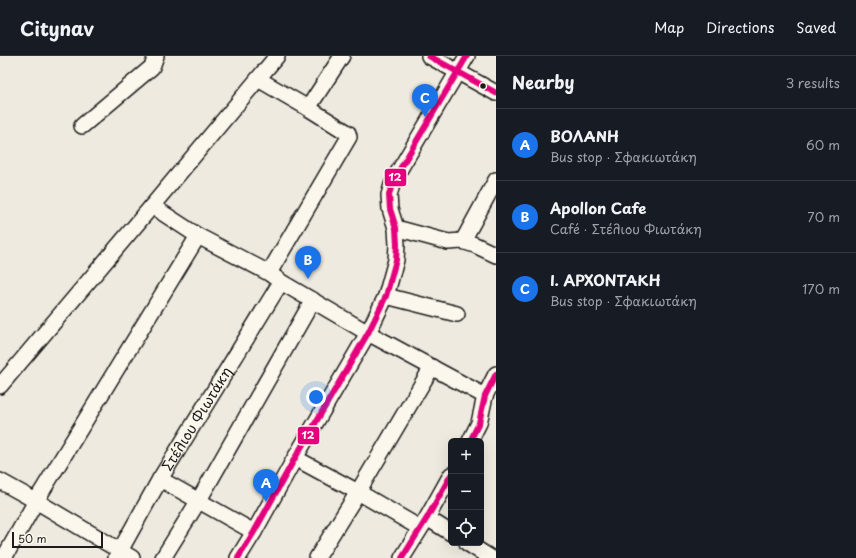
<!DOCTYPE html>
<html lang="en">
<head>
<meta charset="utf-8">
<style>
  body { margin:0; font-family:"Playpen Sans",sans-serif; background:#242831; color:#f1f3f6 }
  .controls { position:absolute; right:12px; bottom:12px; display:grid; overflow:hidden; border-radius:6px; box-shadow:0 4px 16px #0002 }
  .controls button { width:36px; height:36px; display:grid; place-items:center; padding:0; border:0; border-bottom:1px solid #363941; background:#171b24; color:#f1f3f6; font:20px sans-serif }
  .scale { position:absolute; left:12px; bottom:10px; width:91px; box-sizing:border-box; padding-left:4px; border:2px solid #1c1c1c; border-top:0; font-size:11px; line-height:14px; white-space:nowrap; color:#1c1c1c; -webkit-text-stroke:3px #fbf7ec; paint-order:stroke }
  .you { position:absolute; left:316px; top:341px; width:14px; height:14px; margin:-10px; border:3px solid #fff; border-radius:50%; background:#1a73e8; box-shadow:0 0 0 6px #1a73e833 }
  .badge { display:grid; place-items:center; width:26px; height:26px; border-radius:50%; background:#1a73e8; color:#fff; font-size:13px; font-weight:700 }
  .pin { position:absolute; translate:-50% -33px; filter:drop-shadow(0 1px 2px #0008) }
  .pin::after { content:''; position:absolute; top:21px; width:14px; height:12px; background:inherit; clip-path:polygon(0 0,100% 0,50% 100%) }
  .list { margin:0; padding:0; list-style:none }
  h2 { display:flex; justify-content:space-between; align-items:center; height:52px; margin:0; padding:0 16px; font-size:17px }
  h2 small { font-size:13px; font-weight:400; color:#9ea1a6 }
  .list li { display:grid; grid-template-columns:26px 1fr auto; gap:12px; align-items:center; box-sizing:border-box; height:72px; padding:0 16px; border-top:1px solid #363941 }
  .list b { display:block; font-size:15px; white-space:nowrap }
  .list p { margin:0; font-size:13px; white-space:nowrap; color:#9ea1a6 }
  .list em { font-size:13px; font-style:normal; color:#9ea1a6 }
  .icon { flex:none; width:22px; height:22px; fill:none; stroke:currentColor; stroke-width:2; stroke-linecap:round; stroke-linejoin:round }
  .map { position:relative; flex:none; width:496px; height:502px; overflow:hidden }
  header { display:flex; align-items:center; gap:24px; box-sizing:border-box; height:56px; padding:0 20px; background:#171b24; border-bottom:1px solid #363941 }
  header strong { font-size:19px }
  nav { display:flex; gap:22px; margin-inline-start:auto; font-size:14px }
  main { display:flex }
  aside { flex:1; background:#171b24 }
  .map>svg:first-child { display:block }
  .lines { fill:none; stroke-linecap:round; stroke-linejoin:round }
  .minor-casing { stroke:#1c1c1c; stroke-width:18 }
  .minor { stroke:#fbf7ec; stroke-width:15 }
  .bus-1-casing { stroke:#fbf7ec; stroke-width:9 }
  .bus-1 { stroke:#e5007d; stroke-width:6 }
  .bus-dot { fill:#1c1c1c; stroke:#fbf7ec; stroke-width:1.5 }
  .labels { text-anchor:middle; stroke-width:4; stroke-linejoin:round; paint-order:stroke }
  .street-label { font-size:14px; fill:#1c1c1c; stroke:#fbf7ec }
  .line-badge { stroke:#fbf7ec; stroke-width:1.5 }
  .badge-label { font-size:11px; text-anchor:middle; font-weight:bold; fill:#fff }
</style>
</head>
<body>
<header>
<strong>Citynav</strong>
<nav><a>Map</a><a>Directions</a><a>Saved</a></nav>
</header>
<main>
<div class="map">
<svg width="496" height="502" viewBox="0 0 496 502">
  <rect width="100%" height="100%" fill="#eeeadf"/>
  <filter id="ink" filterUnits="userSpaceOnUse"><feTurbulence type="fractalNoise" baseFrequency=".025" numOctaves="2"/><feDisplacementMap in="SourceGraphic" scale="8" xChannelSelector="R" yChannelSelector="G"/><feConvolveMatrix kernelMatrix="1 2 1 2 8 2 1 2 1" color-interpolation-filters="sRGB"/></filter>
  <g filter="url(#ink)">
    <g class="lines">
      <!-- minor casing -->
      <g class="minor-casing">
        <g id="minor">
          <path d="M429 0 496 37"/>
          <path d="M258 23 308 52 348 77 349 81 269 217"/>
          <path d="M308 52 342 0"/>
          <path d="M82 70 152 11 156 0"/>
          <path d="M152 150 198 180 269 217 281 226 368 277 485 340"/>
          <path d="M396 172 448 186 462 185 475 189 496 199"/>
          <path d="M462 185 465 181 496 124"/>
          <path d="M386 240 457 258"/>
          <path d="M0 330 152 150 277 0"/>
          <path d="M470 385 479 367 485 340 496 318"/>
          <path d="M295 402 358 436 420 472"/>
          <path d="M160 423 254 476"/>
          <path d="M0 425 36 445 132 502"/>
          <path d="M427 462 451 477"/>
          <path d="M467 487 491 502"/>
          <path d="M4 502 36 445 198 180"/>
          <path id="s1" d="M116 502 160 423 281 226"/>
          <path d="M163 502 199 444 313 244"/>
          <path d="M238 502 254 476 295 402 368 277 386 240 396 204 397 189 396 172 390 153 389 139 392 129 397 118 467 0"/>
          <path d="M317 502 358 436 432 311"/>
          <path d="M402 502 427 462 451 419"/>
        </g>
      </g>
      <!-- minor -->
      <use href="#minor" class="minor"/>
      <!-- bus-1 casing -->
      <g class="bus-1-casing">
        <g id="bus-1">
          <path d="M429 0 496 37"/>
          <path d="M470 385 479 367 485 340 496 318"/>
          <path d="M238 502 254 476 295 402 368 277 386 240 396 204 397 189 396 172 390 153 389 139 392 129 397 118 467 0"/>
          <path d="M402 502 427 462 451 419"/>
        </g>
      </g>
      <!-- bus-1 -->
      <use href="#bus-1" class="bus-1"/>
    </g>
  </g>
  <!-- markers -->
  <circle class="bus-dot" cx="483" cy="30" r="3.5"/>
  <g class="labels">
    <!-- street labels -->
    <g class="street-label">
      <text dy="5" stroke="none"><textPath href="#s1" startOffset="161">Στέλιου Φιωτάκη</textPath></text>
    </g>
  </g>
  <g class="line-badge">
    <rect x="384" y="112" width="23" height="19" rx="4" fill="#e5007d"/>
    <rect x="297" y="370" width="23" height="19" rx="4" fill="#e5007d"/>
  </g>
  <g class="badge-label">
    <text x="395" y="125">12</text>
    <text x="308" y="383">12</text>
  </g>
</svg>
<div class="controls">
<button>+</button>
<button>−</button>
<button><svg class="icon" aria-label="locate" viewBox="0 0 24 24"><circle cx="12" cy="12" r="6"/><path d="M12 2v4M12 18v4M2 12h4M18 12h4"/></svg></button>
</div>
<div class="scale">50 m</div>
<div class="you"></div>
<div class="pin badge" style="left:266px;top:446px">A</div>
<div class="pin badge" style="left:308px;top:223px">B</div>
<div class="pin badge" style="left:425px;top:61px">C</div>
</div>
<aside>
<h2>Nearby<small>3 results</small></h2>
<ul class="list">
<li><span class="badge">A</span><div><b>ΒΟΛΑΝΗ</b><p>Bus stop · Σφακιωτάκη</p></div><em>60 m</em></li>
<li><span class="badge">B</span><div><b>Apollon Cafe</b><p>Café · Στέλιου Φιωτάκη</p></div><em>70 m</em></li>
<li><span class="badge">C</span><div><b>Ι. ΑΡΧΟΝΤΑΚΗ</b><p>Bus stop · Σφακιωτάκη</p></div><em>170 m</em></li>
</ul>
</aside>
</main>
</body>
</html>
